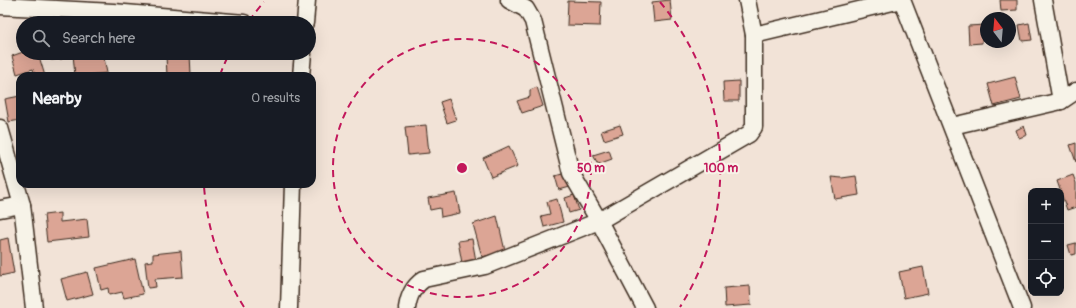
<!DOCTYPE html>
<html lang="en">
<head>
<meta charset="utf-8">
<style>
  body { margin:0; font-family:Pangolin,sans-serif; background:#20242c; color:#f1f3f6 }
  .controls { position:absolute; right:12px; bottom:12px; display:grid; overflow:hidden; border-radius:8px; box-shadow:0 4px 16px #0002 }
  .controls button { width:36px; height:36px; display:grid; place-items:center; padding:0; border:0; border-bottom:1px solid #363941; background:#171b24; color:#f1f3f6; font:20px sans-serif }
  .compass { position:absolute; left:980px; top:12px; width:36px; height:36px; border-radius:50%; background:#171b24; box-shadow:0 4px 16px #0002; rotate:344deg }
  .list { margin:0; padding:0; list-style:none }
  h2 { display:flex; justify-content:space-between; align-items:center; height:52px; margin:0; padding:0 16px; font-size:17px }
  h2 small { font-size:13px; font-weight:400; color:#9ea1a6 }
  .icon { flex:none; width:22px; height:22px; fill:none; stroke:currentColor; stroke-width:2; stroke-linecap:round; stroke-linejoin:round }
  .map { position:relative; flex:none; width:1076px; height:308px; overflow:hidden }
  .search { position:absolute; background:#171b24; box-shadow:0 4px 16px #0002; left:16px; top:16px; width:300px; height:44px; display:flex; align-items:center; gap:10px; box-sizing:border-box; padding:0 14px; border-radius:22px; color:#9ea1a6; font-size:15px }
  .panel { position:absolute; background:#171b24; box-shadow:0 4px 16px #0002; left:16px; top:72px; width:300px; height:116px; border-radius:12px }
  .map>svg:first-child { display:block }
  .building { fill:#dca595; stroke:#3b2a1e }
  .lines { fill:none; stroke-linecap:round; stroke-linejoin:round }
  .street-casing { stroke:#3b2a1e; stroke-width:19 }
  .street { stroke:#f7f3e8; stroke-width:16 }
  .ring { fill:none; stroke:#c2185b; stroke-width:2; stroke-dasharray:7 5 }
  .centre { fill:#c2185b; stroke:#f7f3e8; stroke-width:2 }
  .ring-label { font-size:12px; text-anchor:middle; font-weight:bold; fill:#c2185b; stroke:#f7f3e8; stroke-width:4; stroke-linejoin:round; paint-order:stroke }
</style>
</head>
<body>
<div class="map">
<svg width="1076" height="308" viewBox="0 0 1076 308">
  <rect width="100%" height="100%" fill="#f2e3d7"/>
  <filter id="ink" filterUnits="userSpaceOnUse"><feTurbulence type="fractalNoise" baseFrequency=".025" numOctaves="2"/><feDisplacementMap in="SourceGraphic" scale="8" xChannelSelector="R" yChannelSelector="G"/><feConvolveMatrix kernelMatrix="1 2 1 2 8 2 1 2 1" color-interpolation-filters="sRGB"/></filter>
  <g filter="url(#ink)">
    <!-- building -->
    <g class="building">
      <path d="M670 0 672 20 654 22 652 2Z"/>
      <path d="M1000 0H1017V10L1001 11Z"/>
      <path d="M568 1 601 2 600 26 567 25Z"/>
      <path d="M1029 23 1032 40 1022 41 1019 25Z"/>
      <path d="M986 25V38H982V43L969 44 968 26Z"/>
      <path d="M23 52 38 53 45 76H35L33 69 17 74 12 56Z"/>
      <path d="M50 53H61L62 59 51 60Z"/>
      <path d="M80 53H103L107 73 75 76 73 54Z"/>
      <path d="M170 53 190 54 191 75 167 76 166 55Z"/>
      <path d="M1015 77 1021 99 994 106 988 84Z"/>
      <path d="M739 81V101H724L723 82Z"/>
      <path d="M537 87 543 106 522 113 517 101 530 97V90Z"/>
      <path d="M20 96V120L9 122 5 99Z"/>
      <path d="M449 99 456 120 447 123 440 102Z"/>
      <path d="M426 125 429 153 408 155 405 127Z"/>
      <path d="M620 125 623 134 604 140 601 131Z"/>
      <path d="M1024 126 1027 135 1019 138 1016 130Z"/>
      <path d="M1076 143V162L1070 145Z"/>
      <path d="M509 146 518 166 491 177 483 158Z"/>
      <path d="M609 150 612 159 598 164 593 155Z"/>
      <path d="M566 173 570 187 559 190 555 176Z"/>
      <path d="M1073 175 1076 183V207L1067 210 1057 181Z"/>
      <path d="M856 176 859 195 835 199 831 177 842 178Z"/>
      <path d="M205 184H226V186L205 187Z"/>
      <path d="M456 193 460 213 441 217 440 208 430 210 428 198Z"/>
      <path d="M574 195 579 210 569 213 565 198Z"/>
      <path d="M557 199 563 222 544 227 541 216 550 214 547 202Z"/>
      <path d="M60 213V222L87 219 89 237 47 242 44 215Z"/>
      <path d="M497 216 505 251 482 257 473 224Z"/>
      <path d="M8 238 14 273 0 276V240Z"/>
      <path d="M472 239 476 261 462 263 458 241Z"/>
      <path d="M1076 243V254L1071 255 1068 245Z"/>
      <path d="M181 251 183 277 155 279 156 287 148 288 145 262 153 261V254Z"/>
      <path d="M135 259 143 294 124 298 122 292 109 295 108 288 101 290 96 268Z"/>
      <path d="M923 267 928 293 904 298 899 272Z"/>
      <path d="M87 272 93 294 67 301 61 279Z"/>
      <path d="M750 286 751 305 725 307 724 288Z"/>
    </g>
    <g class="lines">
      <!-- street casing -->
      <g class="street-casing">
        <g id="street">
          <path d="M509 0 526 9 533 21 571 173 599 221 645 308"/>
          <path d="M902 0 1022 308"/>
          <path d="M1043 0 1061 101"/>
          <path d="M0 6 113 12 244 23"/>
          <path d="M305 23 307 0"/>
          <path d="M754 35 901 0"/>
          <path d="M301 76 303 53"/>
          <path d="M952 126 1061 101 1076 91"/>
          <path d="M0 128 22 205 34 308"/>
          <path d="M0 209 22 205"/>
          <path d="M289 308 293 184"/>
          <path d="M407 308C409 295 413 287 424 279L485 266 599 221 749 134 754 127V35L747 0"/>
        </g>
      </g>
      <!-- street -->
      <use href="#street" class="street"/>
    </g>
  </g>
  <!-- distance rings -->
  <g class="ring">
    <circle cx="462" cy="168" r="129"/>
    <path d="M244 307A259 259 0 0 1 204 186M220 75A259 259 0 0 1 229 54M249 21A259 259 0 0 1 264 2M660 2A259 259 0 0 1 680 307"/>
  </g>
  <circle cx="462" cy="168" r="6" class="centre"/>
  <g class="ring-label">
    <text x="591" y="172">50 m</text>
    <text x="721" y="172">100 m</text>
  </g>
</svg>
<div class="controls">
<button>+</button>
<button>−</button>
<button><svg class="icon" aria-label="locate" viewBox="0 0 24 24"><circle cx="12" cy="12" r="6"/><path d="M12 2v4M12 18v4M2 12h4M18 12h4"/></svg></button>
</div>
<svg class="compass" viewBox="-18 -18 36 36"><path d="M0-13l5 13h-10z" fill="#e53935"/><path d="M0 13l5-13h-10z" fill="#9ea1a6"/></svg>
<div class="search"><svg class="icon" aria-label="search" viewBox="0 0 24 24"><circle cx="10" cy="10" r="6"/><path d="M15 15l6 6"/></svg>Search here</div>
<section class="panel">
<h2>Nearby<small>0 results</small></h2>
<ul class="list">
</ul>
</section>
</div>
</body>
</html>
